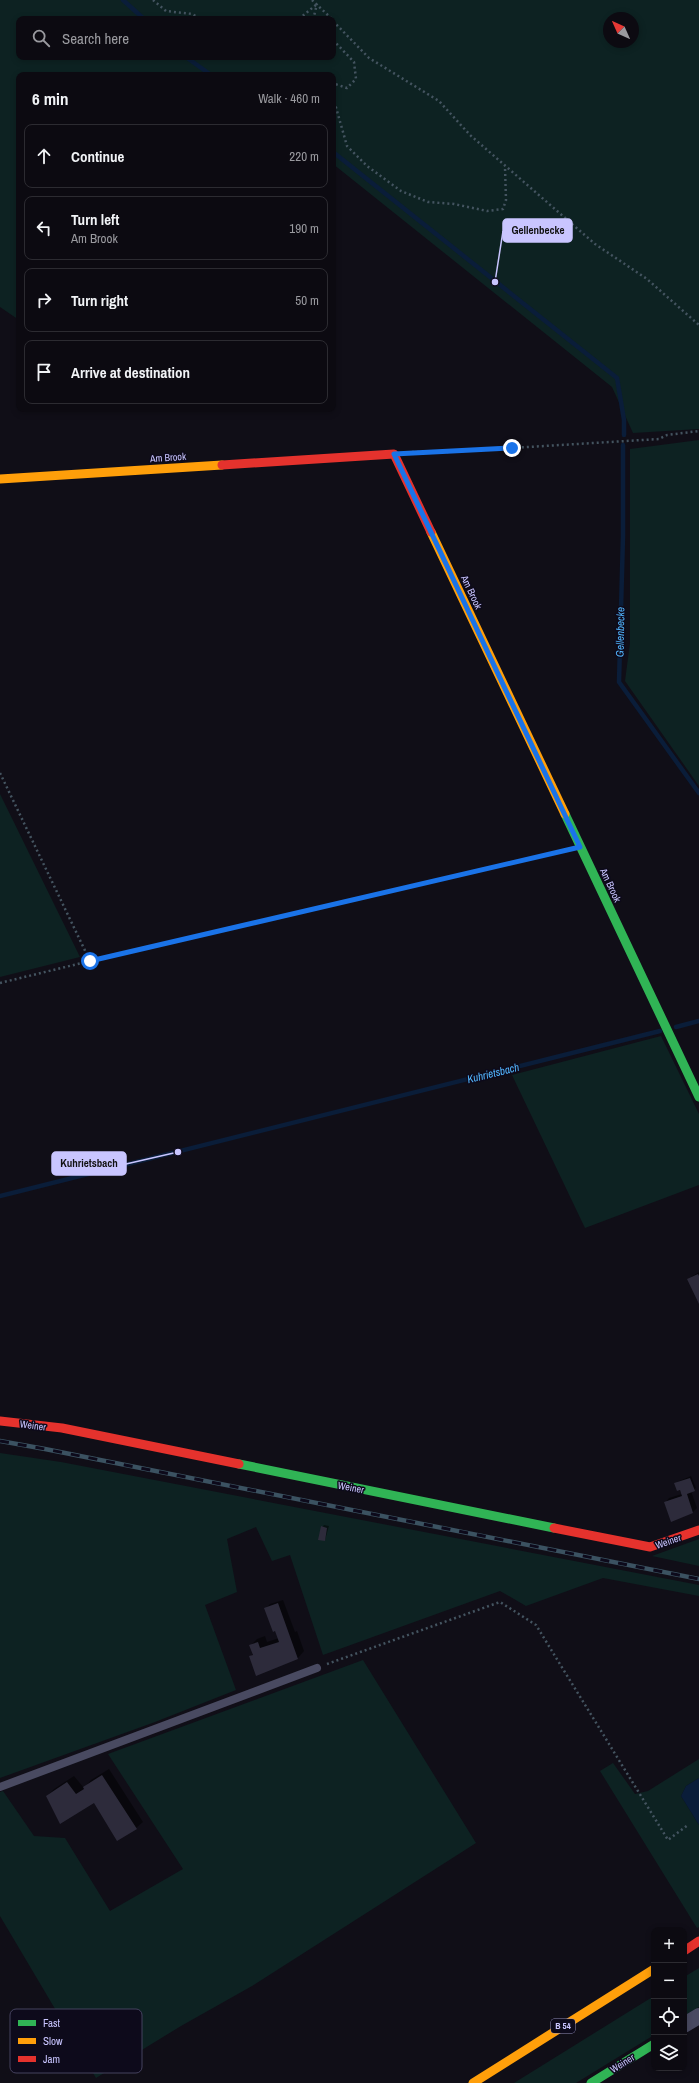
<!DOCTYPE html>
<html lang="en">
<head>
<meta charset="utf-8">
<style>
  body { margin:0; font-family:"Archivo Narrow",sans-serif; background:#1a181f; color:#f1f3f6 }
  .controls { position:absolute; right:12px; bottom:12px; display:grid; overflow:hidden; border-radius:8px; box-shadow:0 2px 6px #0003 }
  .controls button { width:36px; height:36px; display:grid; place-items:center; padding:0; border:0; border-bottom:1px solid #2c2b31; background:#0c0a11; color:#f1f3f6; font:20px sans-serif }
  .compass { position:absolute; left:603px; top:12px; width:36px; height:36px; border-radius:50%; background:#0c0a11; box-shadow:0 2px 6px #0003; rotate:315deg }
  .stop { position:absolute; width:12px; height:12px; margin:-9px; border:3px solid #1a73e8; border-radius:50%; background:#fff }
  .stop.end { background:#1a73e8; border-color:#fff; box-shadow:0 1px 4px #0008 }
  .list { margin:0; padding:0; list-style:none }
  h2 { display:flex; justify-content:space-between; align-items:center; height:52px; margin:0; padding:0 16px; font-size:17px }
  h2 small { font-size:13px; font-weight:400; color:#9a9a9f }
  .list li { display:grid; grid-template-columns:26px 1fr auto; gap:12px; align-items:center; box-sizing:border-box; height:64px; margin:0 8px 8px; padding:0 8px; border:1px solid #2c2b31; border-radius:8px }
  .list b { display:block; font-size:15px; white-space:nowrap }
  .list p { margin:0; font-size:13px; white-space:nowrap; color:#9a9a9f }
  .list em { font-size:13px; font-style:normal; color:#9a9a9f }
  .icon { flex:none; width:22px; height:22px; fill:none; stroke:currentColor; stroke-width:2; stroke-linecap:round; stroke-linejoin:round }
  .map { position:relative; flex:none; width:699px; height:2083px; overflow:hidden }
  .search { position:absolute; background:#0c0a11; box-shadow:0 2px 6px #0003; left:16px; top:16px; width:320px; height:44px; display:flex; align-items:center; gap:10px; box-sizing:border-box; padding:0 14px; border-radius:8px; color:#9a9a9f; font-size:15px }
  .panel { position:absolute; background:#0c0a11; box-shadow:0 2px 6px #0003; left:16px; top:72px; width:320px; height:340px; border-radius:8px }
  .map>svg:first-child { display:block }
  .green { fill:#0d2222; fill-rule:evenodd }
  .water { fill:#0a1d39 }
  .shadow { fill:#0007 }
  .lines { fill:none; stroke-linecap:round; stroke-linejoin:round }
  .stream { stroke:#0a1d39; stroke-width:4.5 }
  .building { fill:#2d2b3b }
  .path { stroke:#445460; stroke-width:2.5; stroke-dasharray:2 3; stroke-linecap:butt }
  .lane { stroke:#494a61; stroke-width:8 }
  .street { stroke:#494a61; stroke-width:16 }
  .fast { stroke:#30b455; stroke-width:9 }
  .slow { stroke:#ff9f0a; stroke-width:9 }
  .jam { stroke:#e5322d; stroke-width:9 }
  .rail-casing { stroke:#3b5261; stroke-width:4.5 }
  .rail { stroke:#0d0a1b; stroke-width:3; stroke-dasharray:9; stroke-linecap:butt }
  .route { stroke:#1a73e8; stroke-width:5 }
  .labels { text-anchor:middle; stroke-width:3; stroke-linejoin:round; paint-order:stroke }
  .shield { fill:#0d0a1b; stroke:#918dbb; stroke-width:1 }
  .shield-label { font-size:9px; font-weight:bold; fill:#c9c5ff }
  .street-label { font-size:10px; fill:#c9c5ff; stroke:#0d0a1b }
  .water-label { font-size:11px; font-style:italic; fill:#53b7ff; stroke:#0d0a1b }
  .key { fill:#0d0a1b; stroke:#45425f; stroke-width:1 }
  .key-label { font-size:11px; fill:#c9c5ff }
  .leader { fill:none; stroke:#c9c5ff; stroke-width:1.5 }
  .callout-dot { fill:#c9c5ff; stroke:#0d0a1b; stroke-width:1.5 }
  .callout { fill:#c9c5ff; stroke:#c9c5ff; stroke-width:1.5 }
  .callout-label { font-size:11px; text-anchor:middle; font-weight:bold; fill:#111 }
</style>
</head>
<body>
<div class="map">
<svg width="699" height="2083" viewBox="0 0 699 2083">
  <rect width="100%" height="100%" fill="#100e17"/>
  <!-- green -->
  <g class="green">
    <path d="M0 0H699V429L633 433 612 387 333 164V75H19V320L0 307ZM609 18H633V42H609ZM19 19H333V57H19Z"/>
    <path d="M699 440V786L625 681 630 643V449Z"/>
    <path d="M0 794 80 957 0 977Z"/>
    <path d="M661 1036 699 1114V1185L585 1228 512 1075Z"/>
    <path d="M0 1453 61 1462 699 1585V1596L603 1578 526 1606 500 1591 323 1655 290 1555 272 1561 256 1527 227 1539 237 1592 205 1605 236 1690 155 1722 0 1778Z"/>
    <path d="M699 1539V1566L652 1556Z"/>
    <path d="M363 1660 476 1843 252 1986 181 2026 96 2078 0 1916V1792L3 1791 34 1836 65 1838 110 1911 183 1869 108 1754Z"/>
    <path d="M699 1759V1778L686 1786 681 1796 699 1825V1927L697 1928 600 1771 613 1763 635 1794 648 1791Z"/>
    <path d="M699 1968V2007L684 2016V1977Z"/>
    <path d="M654 1996V2035L576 2083H514Z"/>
  </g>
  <!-- water -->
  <path class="water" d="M699 1778V1825L681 1796 686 1786Z"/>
  <!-- shadow -->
  <g class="shadow">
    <path d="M699 1272V1302L688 1279Z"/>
    <path d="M691 1476 696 1488 691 1491 697 1508 693 1512 671 1520 665 1503 669 1498 682 1494 675 1483 677 1482Z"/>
    <path d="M324 1525 329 1526 325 1540 322 1527Z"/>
    <path d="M283 1600 295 1632 297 1631 304 1651 298 1658 257 1674 250 1657 253 1654 251 1645 257 1639 265 1636 267 1642 279 1638 265 1609 270 1604Z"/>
    <path d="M109 1769 143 1822 136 1828 94 1802 47 1796 54 1789 74 1776 84 1788 91 1780Z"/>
  </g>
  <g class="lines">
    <!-- stream -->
    <g class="stream">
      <path d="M123 0 144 19"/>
      <path d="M186 57 211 75"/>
      <path d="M333 152 617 378 624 420V435"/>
      <path d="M623 445V536L619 682 699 793"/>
      <path d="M676 1027 699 1021"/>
      <path d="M0 1196 660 1031"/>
    </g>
  </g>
  <!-- building -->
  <g class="building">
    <path d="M698 1274 699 1276V1304L687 1279Z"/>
    <path d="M690 1478 695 1491 687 1494 693 1513 671 1522 664 1502 682 1496 680 1490 677 1491 674 1483Z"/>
    <path d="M321 1526 327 1528 325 1541 318 1540Z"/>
    <path d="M278 1603 298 1659 256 1676 249 1656 253 1655 249 1645 258 1642 260 1648 279 1642 275 1631 273 1632 264 1608Z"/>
    <path d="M102 1775 137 1829 117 1841 94 1803 60 1824 46 1796 67 1782 76 1794 84 1789 83 1787Z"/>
  </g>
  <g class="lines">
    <!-- path -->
    <g class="path">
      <path d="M153 0 166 11 192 14 201 19"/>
      <path d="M312 0 332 19"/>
      <path d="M299 19 317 4"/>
      <path d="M316 19 314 16 317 4"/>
      <path d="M333 21 369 58 439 101 470 135 595 244 647 279 699 325"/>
      <path d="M333 40 354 62 356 79 347 88 335 84 333 86"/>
      <path d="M333 97 347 146 367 166 401 191 428 202 454 204 487 211 503 209 506 200 505 167"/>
      <path d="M412 452H446L659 439 667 435 699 431"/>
      <path d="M0 773 90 961 562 851"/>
      <path d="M0 983 90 961"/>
      <path d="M327 1664 500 1602 536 1625 668 1840 688 1825"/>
    </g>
    <!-- lane -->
    <path class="lane" d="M0 1787 317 1668"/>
    <!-- street -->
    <path class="street" d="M684 2025 699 2016"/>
    <!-- fast -->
    <g class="fast">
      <path d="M565 814 699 1097"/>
      <path d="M239 1464 554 1528"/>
      <path d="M591 2083 654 2044"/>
    </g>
    <!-- slow -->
    <g class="slow">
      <path d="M0 479 222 465"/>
      <path d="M431 532 565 814"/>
      <path d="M473 2083 654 1969"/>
    </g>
    <!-- jam -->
    <g class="jam">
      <path d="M222 465 394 454 431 532"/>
      <path d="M0 1421 62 1428 239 1464"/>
      <path d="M554 1528 650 1547 699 1530"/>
      <path d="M684 1951 699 1941"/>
    </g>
    <!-- rail casing -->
    <g class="rail-casing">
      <path id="rail" d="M0 1441 45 1449 699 1579"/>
    </g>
    <!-- rail -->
    <use href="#rail" class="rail"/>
  </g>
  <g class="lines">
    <!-- route -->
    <path class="route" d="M90 961 580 847 394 454 512 448"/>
  </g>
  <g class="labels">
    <!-- shield labels -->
    <rect class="shield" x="551" y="2019" width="24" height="14" rx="3"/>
    <g class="shield-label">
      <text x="563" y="2029">B 54</text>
    </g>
    <!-- street labels -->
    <g class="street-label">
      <text transform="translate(168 457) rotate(-4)" y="4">Am Brook</text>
      <text transform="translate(472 592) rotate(65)" y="4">Am Brook</text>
      <text transform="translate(611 885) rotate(65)" y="4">Am Brook</text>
      <text transform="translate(33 1425) rotate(7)" y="4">Weiner</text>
      <text transform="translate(351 1487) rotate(11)" y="4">Weiner</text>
      <text transform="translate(668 1541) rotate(-19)" y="4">Weiner</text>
      <text transform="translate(622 2063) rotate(-32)" y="4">Weiner</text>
    </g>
    <!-- water labels -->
    <g class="water-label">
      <text transform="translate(620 632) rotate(-89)" y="4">Gellenbecke</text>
      <text transform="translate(493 1073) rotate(-14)" y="4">Kuhrietsbach</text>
    </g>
  </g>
  <!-- legend -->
  <rect x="10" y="2009" width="132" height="64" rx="6" class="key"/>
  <rect x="18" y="2020" width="18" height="6" fill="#30b455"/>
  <rect x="18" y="2038" width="18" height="6" fill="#ff9f0a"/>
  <rect x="18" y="2056" width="18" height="6" fill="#e5322d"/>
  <g class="key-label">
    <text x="43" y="2027">Fast</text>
    <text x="43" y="2045">Slow</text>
    <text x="43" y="2063">Jam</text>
  </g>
  <!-- callouts -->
  <path class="leader" d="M495 282L503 231M178 1152L126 1164"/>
  <g class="callout-dot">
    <circle cx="495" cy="282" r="4"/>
    <circle cx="178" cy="1152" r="4"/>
  </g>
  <g class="callout">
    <rect x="503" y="219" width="69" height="23" rx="4"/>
    <rect x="52" y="1152" width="74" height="23" rx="4"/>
  </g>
  <g class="callout-label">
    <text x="538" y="234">Gellenbecke</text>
    <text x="89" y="1167">Kuhrietsbach</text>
  </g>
</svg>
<div class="controls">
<button>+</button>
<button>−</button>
<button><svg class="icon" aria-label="locate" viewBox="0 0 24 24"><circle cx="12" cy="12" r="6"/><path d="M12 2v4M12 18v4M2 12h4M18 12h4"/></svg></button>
<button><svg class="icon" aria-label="layers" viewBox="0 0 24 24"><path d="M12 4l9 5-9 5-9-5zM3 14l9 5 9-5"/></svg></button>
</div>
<svg class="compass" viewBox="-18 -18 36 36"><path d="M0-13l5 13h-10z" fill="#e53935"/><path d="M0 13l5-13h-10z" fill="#9a9a9f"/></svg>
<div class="stop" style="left:90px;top:961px"></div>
<div class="stop end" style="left:512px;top:448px"></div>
<div class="search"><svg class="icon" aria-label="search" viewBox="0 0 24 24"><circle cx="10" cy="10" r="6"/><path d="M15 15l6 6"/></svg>Search here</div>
<section class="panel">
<h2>6 min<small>Walk · 460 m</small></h2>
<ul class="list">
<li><svg class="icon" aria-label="ahead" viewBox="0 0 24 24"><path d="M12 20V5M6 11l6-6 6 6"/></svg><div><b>Continue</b></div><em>220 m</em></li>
<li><svg class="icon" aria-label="left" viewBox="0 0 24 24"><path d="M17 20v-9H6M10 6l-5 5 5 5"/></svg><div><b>Turn left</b><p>Am Brook</p></div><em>190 m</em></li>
<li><svg class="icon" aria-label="right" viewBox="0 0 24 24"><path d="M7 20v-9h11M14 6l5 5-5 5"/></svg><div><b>Turn right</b></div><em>50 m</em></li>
<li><svg class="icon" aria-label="arrive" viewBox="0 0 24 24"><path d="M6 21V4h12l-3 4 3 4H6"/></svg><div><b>Arrive at destination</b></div></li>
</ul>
</section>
</div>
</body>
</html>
